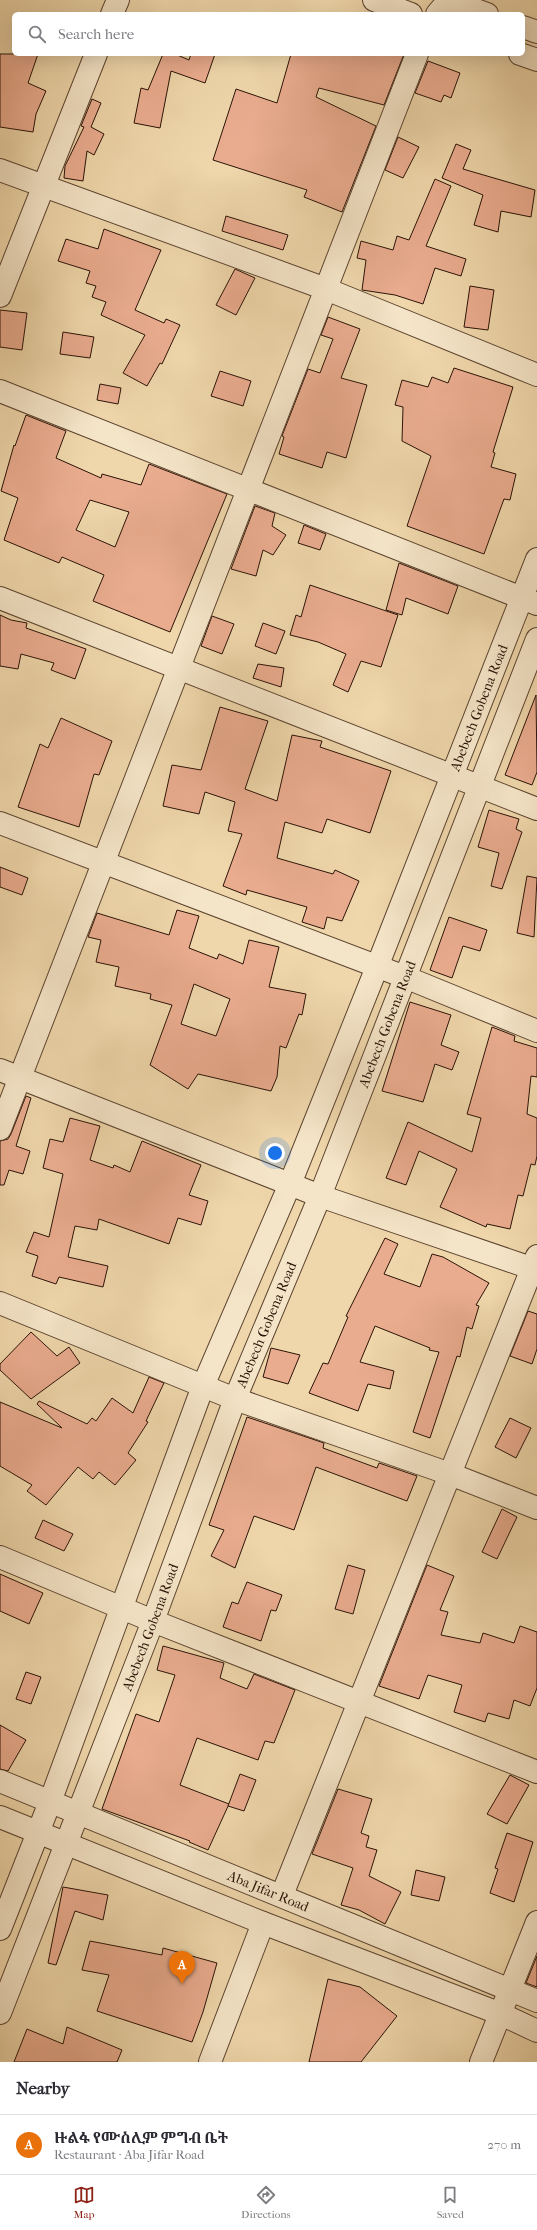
<!DOCTYPE html>
<html lang="en">
<head>
<meta charset="utf-8">
<style>
  body { margin:0; font-family:"IM FELL French Canon","Noto Serif Ethiopic",serif; background:#f2f2f3; color:#2b2b33 }
  .you { position:absolute; left:275px; top:1153px; width:14px; height:14px; margin:-10px; border:3px solid #fff; border-radius:50%; background:#1a73e8; box-shadow:0 0 0 6px #1a73e833 }
  .badge { display:grid; place-items:center; width:26px; height:26px; border-radius:50%; background:#8f2418; color:#fff; font-size:13px; font-weight:700 }
  .pin { position:absolute; translate:-50% -33px; filter:drop-shadow(0 1px 2px #0008) }
  .pin::after { content:''; position:absolute; top:21px; width:14px; height:12px; background:inherit; clip-path:polygon(0 0,100% 0,50% 100%) }
  .list { margin:0; padding:0; list-style:none }
  h2 { display:flex; justify-content:space-between; align-items:center; height:52px; margin:0; padding:0 16px; font-size:17px }
  h2 small { font-size:13px; font-weight:400; color:#7c7c81 }
  .list li { display:grid; grid-template-columns:26px 1fr auto; gap:12px; align-items:center; box-sizing:border-box; height:60px; padding:0 16px; border-top:1px solid #e1e1e2 }
  .list b { display:block; font-size:15px; white-space:nowrap }
  .list p { margin:0; font-size:13px; white-space:nowrap; color:#7c7c81 }
  .list em { font-size:13px; font-style:normal; color:#7c7c81 }
  .icon { flex:none; width:22px; height:22px; fill:none; stroke:currentColor; stroke-width:2; stroke-linecap:round; stroke-linejoin:round }
  .map { position:relative; flex:none; width:537px; height:2062px; overflow:hidden }
  .search { position:absolute; background:#fff; box-shadow:0 4px 16px #0002; left:12px; right:12px; top:12px; height:44px; display:flex; align-items:center; gap:10px; box-sizing:border-box; padding:0 14px; border-radius:6px; color:#7c7c81; font-size:15px }
  .sheet { height:112px; background:#fff }
  nav { display:flex; justify-content:space-around; align-items:center; box-sizing:border-box; height:56px; border-top:1px solid #e1e1e2; background:#fff; font-size:11px; color:#7c7c81 }
  nav a { display:grid; justify-items:center; gap:2px }
  nav .on { color:#8f2418 }
  .map>svg:first-child { display:block }
  .building { fill:#eaac8f; stroke:#2b1307; fill-rule:evenodd }
  .lines { fill:none; stroke-linecap:round; stroke-linejoin:round }
  .minor-casing { stroke:#5c4430; stroke-width:24 }
  .tertiary-casing { stroke:#5c4430; stroke-width:24 }
  .minor { stroke:#f5e5c8; stroke-width:22 }
  .tertiary { stroke:#f5e5c8; stroke-width:22 }
  .labels { text-anchor:middle; stroke-width:4; stroke-linejoin:round; paint-order:stroke }
  .street-label { font-size:14px; fill:#2b1307; stroke:#f5e5c8 }
</style>
</head>
<body>
<div class="map">
<svg width="537" height="2062" viewBox="0 0 537 2062">
  <rect width="100%" height="100%" fill="#efd7ab"/>
  <filter id="stains"><feTurbulence type="fractalNoise" baseFrequency=".005" numOctaves="4"/><feColorMatrix values="0 0 0 0 .2 0 0 0 0 .09 0 0 0 0 .02 0 0 0 .5 -.17"/></filter>
  <radialGradient id="worn" r=".72"><stop offset=".6" stop-color="#630" stop-opacity="0"/><stop offset="1" stop-color="#630" stop-opacity=".3"/></radialGradient>
  <!-- building -->
  <g class="building">
    <path d="M0 54H38L28 83 46 91 36 114 33 132 0 127Z"/>
    <path d="M163 54H175L189 60 191 54H215L205 83 171 71 160 128 134 123 141 88 148 90Z"/>
    <path d="M291 54H404L384 105 319 88 316 97 376 126 342 212 304 197 307 190 213 160 236 89 277 103Z"/>
    <path d="M428 61 460 73 451 98 444 95 441 102 415 93Z"/>
    <path d="M92 99 101 103 91 127 104 134 94 155 87 151 83 181 64 178 65 166 84 127 81 126Z"/>
    <path d="M398 137 419 147 403 178 385 170Z"/>
    <path d="M456 144 471 150 463 169 535 190 531 217 501 211 498 232 474 225 483 195 442 178Z"/>
    <path d="M435 179 451 186 426 246 466 259 461 276 435 268 423 304 395 295 362 290 366 260 357 258 361 241 393 250 397 236 409 240Z"/>
    <path d="M226 216 288 235 283 250 222 231Z"/>
    <path d="M104 229 161 250 135 310 164 323 166 319 180 325 162 364 160 363 147 386 123 373 145 335 101 315 106 302 92 297 96 286 86 283 90 271 58 261 66 239 98 249Z"/>
    <path d="M235 269 255 278 236 315 216 305Z"/>
    <path d="M470 286 494 290 488 330 464 327Z"/>
    <path d="M0 310 27 313 22 350 0 347Z"/>
    <path d="M328 317 360 329 341 378 367 385 346 458 327 452 322 468 279 454 284 437 282 436 308 369 320 373 333 339 321 335Z"/>
    <path d="M63 332 94 337 90 358 60 354Z"/>
    <path d="M454 368 513 387 493 452 495 453 491 467 516 474 510 500 504 499 484 554 407 526 431 456 402 441 403 407 395 405 402 380 428 387 432 377 448 383Z"/>
    <path d="M220 371 251 381 243 406 211 396Z"/>
    <path d="M100 384 121 388 118 404 97 400Z"/>
    <path d="M26 415 66 431 56 458 101 478 102 474 141 485 149 464 227 494 170 632 93 601 104 575 62 557 59 563 4 540 18 498 1 491 14 445 15 446ZM90 500 129 512 115 547 76 530Z"/>
    <path d="M255 506 275 513 272 526 286 535 273 555 263 550 256 576 231 569Z"/>
    <path d="M304 525 326 534 320 550 298 543Z"/>
    <path d="M399 563 458 586 448 614 406 598 402 615 386 610Z"/>
    <path d="M310 585 398 615 381 667 361 661 348 692 333 685 346 654 318 642 290 635 296 615 301 617Z"/>
    <path d="M0 615 11 620 27 623 26 628 86 649 75 679 51 670 54 663 21 654 18 669 0 666Z"/>
    <path d="M212 616 234 624 222 654 201 646Z"/>
    <path d="M263 623 285 631 276 654 255 646Z"/>
    <path d="M258 664 284 668 281 687 253 678Z"/>
    <path d="M536 695 537 772 532 785 505 775Z"/>
    <path d="M220 707 268 721 245 789 277 801 292 735 322 741 320 747 391 771 370 833 327 819 322 833 285 822 277 858 333 874 335 870 359 881 342 921 327 917 324 929 302 922 307 907 247 890 246 895 223 886 242 834 228 831 235 802 205 792 199 814 163 806 172 765 201 770Z"/>
    <path d="M61 718 112 741 99 775 94 774 79 827 18 807 40 744 48 748Z"/>
    <path d="M489 810 519 819 516 829 522 832 502 889 491 886 499 853 478 847Z"/>
    <path d="M0 867 28 878 22 895 0 887Z"/>
    <path d="M527 876 537 878 534 937 517 933Z"/>
    <path d="M177 910 199 916 189 948 217 959 219 954 243 964 249 940 279 947 269 987 306 994 302 1015 299 1014 286 1048 280 1046 277 1077 271 1091 198 1074 188 1089 150 1065 172 1005 150 999 151 994 115 986 119 967 96 962 101 940 88 937 97 913 169 935ZM194 984 230 999 216 1036 181 1024Z"/>
    <path d="M449 917 487 930 480 951 463 946 452 978 430 970Z"/>
    <path d="M410 1002 451 1015 441 1045 459 1052 452 1070 435 1064 423 1102 382 1091Z"/>
    <path d="M492 1027 515 1036 514 1041 537 1048V1077L531 1076 527 1114 537 1118V1156L535 1165 531 1164 523 1196 518 1195 510 1229 487 1224 486 1227 440 1207 457 1169 419 1151 406 1185 386 1178 408 1122 472 1152 481 1118 467 1114Z"/>
    <path d="M26 1096 31 1098 16 1146 30 1151 23 1174 9 1170 4 1185H0V1141L8 1139 11 1134Z"/>
    <path d="M70 1118 100 1126 90 1160 113 1168 114 1165 130 1172 142 1141 201 1165 189 1195 208 1201 201 1225 178 1218 169 1244 99 1219 97 1230 75 1226 68 1257 108 1266 103 1287 59 1277 56 1284 32 1276 38 1256 26 1252 34 1232 49 1237 63 1174 43 1168 50 1139 63 1142Z"/>
    <path d="M385 1238 398 1244 384 1274 420 1287 432 1254 443 1257 489 1283 476 1305 479 1306 472 1329 467 1327 460 1357 457 1356 430 1438 413 1432 439 1352 429 1350 430 1348 375 1326 360 1362 394 1371 390 1389 368 1384 358 1411 309 1393 323 1363 328 1364 348 1317 346 1316Z"/>
    <path d="M528 1311 537 1314V1349L532 1364 510 1356Z"/>
    <path d="M31 1332 57 1356 69 1347 80 1363 31 1399 0 1370V1364Z"/>
    <path d="M271 1348 300 1355 288 1384 263 1377Z"/>
    <path d="M149 1377 164 1383 146 1421 148 1422 128 1453 136 1460 115 1485 99 1472 93 1479 78 1467 46 1505 27 1491 32 1485 0 1466V1402L62 1428 37 1404 39 1401 87 1424 92 1418 96 1421 112 1398 133 1413Z"/>
    <path d="M247 1417 324 1443 323 1448 377 1468 379 1463 417 1476 407 1501 316 1467 294 1530 254 1516 235 1568 211 1556 224 1530 209 1525Z"/>
    <path d="M510 1418 531 1428 516 1458 495 1447Z"/>
    <path d="M502 1509 517 1517 497 1559 482 1552Z"/>
    <path d="M43 1520 73 1534 64 1551 35 1538Z"/>
    <path d="M348 1565 365 1570 353 1614 335 1609Z"/>
    <path d="M427 1565 454 1576 440 1610 448 1612 441 1635 480 1643 483 1633 514 1643 520 1626 537 1632V1688L530 1706 514 1700 509 1719 488 1713 485 1722 454 1712 462 1685 428 1675 419 1699 379 1686Z"/>
    <path d="M0 1574 43 1593 29 1624 0 1611Z"/>
    <path d="M247 1582 282 1595 276 1611 271 1610 261 1641 223 1627 232 1602 238 1604Z"/>
    <path d="M163 1646 224 1663 220 1678 247 1689 254 1674 295 1690 274 1743 265 1741 258 1760 197 1738 180 1785 229 1804 208 1850 189 1842 190 1841 102 1809 136 1714 159 1722 175 1675 157 1670Z"/>
    <path d="M26 1672 41 1677 31 1704 16 1699Z"/>
    <path d="M0 1725 26 1740 8 1771 0 1769Z"/>
    <path d="M240 1774 256 1780 244 1811 228 1806Z"/>
    <path d="M510 1775 529 1785 507 1824 487 1814Z"/>
    <path d="M338 1789 372 1799 361 1833 369 1836 366 1847 377 1850 369 1876 401 1892 385 1924 359 1910 341 1905 353 1868 312 1854Z"/>
    <path d="M507 1833 533 1842 514 1902 490 1893 498 1869 495 1868Z"/>
    <path d="M416 1870 445 1877 439 1901 411 1895Z"/>
    <path d="M63 1887 108 1895 103 1920 75 1911 56 1965 48 1963Z"/>
    <path d="M90 1941 162 1955 163 1948 217 1963 203 2012 192 2042 97 2011 109 1975 82 1970Z"/>
    <path d="M537 1956V1987L526 1983Z"/>
    <path d="M328 1979 360 1987 397 2016 361 2062H309Z"/>
    <path d="M67 2027 122 2050 117 2062H14L27 2029 63 2044Z"/>
  </g>
  <g class="lines">
    <!-- minor casing -->
    <g class="minor-casing">
      <g id="minor">
        <path d="M112 14 118 0"/>
        <path d="M437 14 449 0"/>
        <path d="M0 170 326 289 537 375"/>
        <path d="M0 296 96 54"/>
        <path d="M0 391 537 604"/>
        <path d="M0 598 537 809"/>
        <path d="M0 823 405 977 537 1031"/>
        <path d="M0 1070 320 1196 537 1270"/>
        <path d="M0 1129 417 54"/>
        <path d="M0 1303 235 1399 450 1474 537 1508"/>
        <path d="M0 1557 153 1621 537 1772"/>
        <path d="M282 1895 537 1256"/>
        <path d="M210 2062 263 1923"/>
        <path d="M481 2062 537 1922"/>
      </g>
    </g>
    <!-- tertiary casing -->
    <g class="tertiary-casing">
      <g id="tertiary">
        <path d="M374 0 411 14"/>
        <path d="M448 0 487 14"/>
        <path d="M523 27 537 32"/>
        <path d="M520 54 537 60"/>
        <path id="s1" d="M0 1781 537 2001"/>
        <path d="M0 1817 263 1923 501 2014 537 2031"/>
        <path id="s2" d="M0 1929 50 1802 203 1386 290 1184 377 967 537 559"/>
        <path id="s3" d="M0 2013 153 1621 235 1399 320 1196 537 639"/>
      </g>
    </g>
    <!-- minor -->
    <use href="#minor" class="minor"/>
    <!-- tertiary -->
    <use href="#tertiary" class="tertiary"/>
  </g>
  <g class="labels">
    <!-- street labels -->
    <g class="street-label">
      <text dy="5" stroke="none"><textPath href="#s2" startOffset="1312">Abebech Gobena Road</textPath></text>
      <text dy="5" stroke="none"><textPath href="#s3" startOffset="1062">Abebech Gobena Road</textPath></text>
      <text dy="5" stroke="none"><textPath href="#s3" startOffset="738">Abebech Gobena Road</textPath></text>
      <text dy="5" stroke="none"><textPath href="#s3" startOffset="414">Abebech Gobena Road</textPath></text>
      <text dy="5" stroke="none"><textPath href="#s1" startOffset="290">Aba Jifar Road</textPath></text>
    </g>
  </g>
  <rect width="100%" height="100%" filter="url(#stains)"/>
  <rect width="100%" height="100%" fill="url(#worn)"/>
</svg>
<div class="you"></div>
<div class="pin badge" style="left:182px;top:1984px;background:#e8710a">A</div>
<div class="search"><svg class="icon" aria-label="search" viewBox="0 0 24 24"><circle cx="10" cy="10" r="6"/><path d="M15 15l6 6"/></svg>Search here</div>
</div>
<section class="sheet">
<h2>Nearby<small></small></h2>
<ul class="list">
<li><span class="badge" style="background:#e8710a">A</span><div><b>ዙልፋ የሙስሊም ምግብ ቤት</b><p>Restaurant · Aba Jifar Road</p></div><em>270 m</em></li>
</ul>
</section>
<nav>
<a class="on"><svg class="icon" aria-label="map" viewBox="0 0 24 24"><path d="M3 6l6-2 6 2 6-2v14l-6 2-6-2-6 2zM9 4v14M15 6v14"/></svg>Map</a>
<a><svg class="icon" aria-label="directions" viewBox="0 0 24 24"><path d="M12 3l9 9-9 9-9-9zM9 14v-3h6M13 9l2 2-2 2"/></svg>Directions</a>
<a><svg class="icon" aria-label="saved" viewBox="0 0 24 24"><path d="M7 4h10v16l-5-4-5 4z"/></svg>Saved</a>
</nav>
</body>
</html>
